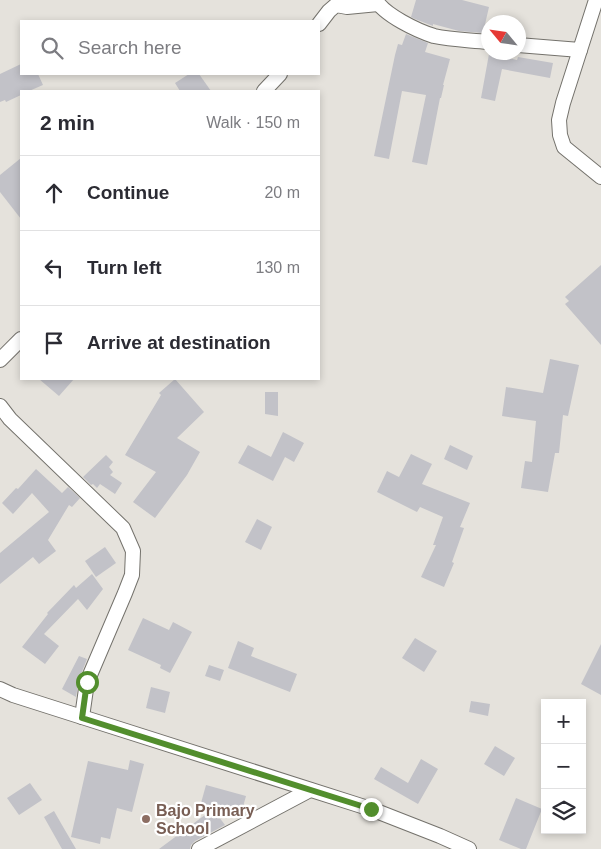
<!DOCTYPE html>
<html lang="en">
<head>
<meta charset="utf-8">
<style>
  body { margin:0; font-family:Helvetica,sans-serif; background:#f2f2f3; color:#2b2b33 }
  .controls { position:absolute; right:15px; bottom:15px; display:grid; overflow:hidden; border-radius:0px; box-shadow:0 2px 8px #0003 }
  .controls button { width:45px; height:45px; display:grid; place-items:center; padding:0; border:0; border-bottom:1px solid #e1e1e2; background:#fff; color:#2b2b33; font:25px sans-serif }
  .compass { position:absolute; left:481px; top:15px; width:45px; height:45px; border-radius:50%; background:#fff; box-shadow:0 2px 8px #0003; rotate:299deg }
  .stop { position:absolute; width:15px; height:15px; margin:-11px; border:4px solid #528e2d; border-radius:50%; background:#fff }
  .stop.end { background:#528e2d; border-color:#fff; box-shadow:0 1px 5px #0008 }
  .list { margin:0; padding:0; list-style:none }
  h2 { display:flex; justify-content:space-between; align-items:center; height:65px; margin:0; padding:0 20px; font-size:21px }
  h2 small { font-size:16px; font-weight:400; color:#7c7c81 }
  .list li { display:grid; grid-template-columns:32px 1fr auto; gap:15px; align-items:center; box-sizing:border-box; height:75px; padding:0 20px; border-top:1px solid #e1e1e2 }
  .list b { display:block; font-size:19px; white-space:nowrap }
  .list em { font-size:16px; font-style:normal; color:#7c7c81 }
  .icon { flex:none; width:28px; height:28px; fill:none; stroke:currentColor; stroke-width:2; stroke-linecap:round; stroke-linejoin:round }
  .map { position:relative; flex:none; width:601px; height:849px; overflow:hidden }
  .search { position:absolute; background:#fff; box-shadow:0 2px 8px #0003; left:20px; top:20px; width:300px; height:55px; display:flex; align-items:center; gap:12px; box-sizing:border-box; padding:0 18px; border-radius:0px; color:#7c7c81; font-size:19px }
  .panel { position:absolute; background:#fff; box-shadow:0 2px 8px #0003; left:20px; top:90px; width:300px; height:290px; border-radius:0px }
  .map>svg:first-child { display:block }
  .building { fill:#c2c2c8 }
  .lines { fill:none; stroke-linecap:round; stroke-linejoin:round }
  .street-casing { stroke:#74726c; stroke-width:16 }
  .street { stroke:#fff; stroke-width:14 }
  .route { stroke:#528e2d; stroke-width:6 }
  .education-dot { fill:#8d6e63; stroke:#fff; stroke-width:2 }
  .labels { text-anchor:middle; stroke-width:4.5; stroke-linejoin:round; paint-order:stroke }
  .education-label { font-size:16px; font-weight:bold; fill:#785e54; stroke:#fff; text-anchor:start }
</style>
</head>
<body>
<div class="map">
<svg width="601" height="849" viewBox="0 0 601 849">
  <rect width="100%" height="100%" fill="#e5e2dc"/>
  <!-- building -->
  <g class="building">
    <path d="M416 0H462L489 7 483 33 459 31 433 24V26L415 19 411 17Z"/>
    <path d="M406 34 428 43 425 52 450 59 443 85H444L441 98H440L427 165 412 162 426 95 402 91 389 159 374 156 395 55 398 44 402 45Z"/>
    <path d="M489 54 517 60 518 57 553 63 550 78 502 69 495 101 481 98Z"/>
    <path d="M21 64V74H38L43 85 29 91H21V95L6 102 5 100 0 102V74Z"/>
    <path d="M189 74H199L211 91H180L175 83Z"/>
    <path d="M21 158V219L0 192V175Z"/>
    <path d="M601 265V345L565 304 569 301 565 297Z"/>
    <path d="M550 359 579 365 568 416 563 415 559 453H555L548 492 521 488 525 461 532 462 536 421 502 416 506 387 543 393Z"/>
    <path d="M39 379H74L59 396Z"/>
    <path d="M175 379 204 412 177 438 200 452 187 475 155 518 133 502 156 472 125 455 161 395 159 393Z"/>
    <path d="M265 392H278V416L265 414Z"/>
    <path d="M283 432 304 443 294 462 285 457 273 481 238 463 248 445 271 457Z"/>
    <path d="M450 445 473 456 467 470 444 459Z"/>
    <path d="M411 454 432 464 422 484 470 503 460 527 464 528 452 562 454 563 444 587 421 577 436 545H433L443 517 420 507 417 512 377 492 387 471 399 477Z"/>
    <path d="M106 455 113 462 109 467 113 472 110 475 122 483 115 494 100 484 97 488 93 484 91 485 83 477Z"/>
    <path d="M36 469 62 493 68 487 80 498 72 507 69 505 48 540 56 551 39 564 33 557 0 584V553L49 512 32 493 13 514 2 503 16 488 18 489Z"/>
    <path d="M257 519 272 527 261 550 245 542Z"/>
    <path d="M105 547 116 563 96 577 85 561Z"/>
    <path d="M92 574 103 589 87 610 78 599 44 634 59 646 45 664 22 647 48 614 47 613 74 585 76 588Z"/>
    <path d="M143 618 169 630 173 622 192 632 170 673 160 668 161 665 128 650Z"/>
    <path d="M415 638 437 651 424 672 402 658Z"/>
    <path d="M238 641 254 648 251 656 297 674 290 692 228 668Z"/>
    <path d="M601 644V695L581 684Z"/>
    <path d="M79 656 87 659 79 679 76 697 62 689Z"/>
    <path d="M209 665 224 670 220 681 205 676Z"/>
    <path d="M151 687 170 692 165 713 146 708Z"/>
    <path d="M471 701 490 704 488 716 469 712Z"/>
    <path d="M495 746 515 758 504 776 484 764Z"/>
    <path d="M421 759 438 769 418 804 374 779 381 767 408 783Z"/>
    <path d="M130 760 144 764 132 812 117 808 110 839 101 837 100 844 71 837 88 761 128 770Z"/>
    <path d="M30 783 42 800 19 815 7 798Z"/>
    <path d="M206 785 246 796 241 814 201 803Z"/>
    <path d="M516 798 542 809 526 849H521L499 840Z"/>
    <path d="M213 809 225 825 195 841 191 845 190 849H159Z"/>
    <path d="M54 811 62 825 76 849H62L44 817Z"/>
  </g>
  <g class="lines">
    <!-- street casing -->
    <g class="street-casing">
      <g id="street">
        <path d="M376 0C384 15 418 31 434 36 452 40 471 40 488 42"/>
        <path d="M596 0 563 103 559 120 560 135 564 147 601 177"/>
        <path d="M319 24 329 11 336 5 347 7 378 4"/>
        <path d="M518 45 580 50"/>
        <path d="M264 91 280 74"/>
        <path d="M0 360 21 339"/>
        <path d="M0 406 10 419 123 528 133 551 132 575 125 593 87 682 82 717"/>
        <path d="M0 689 13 695 82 717 371 809 440 836 469 849"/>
        <path d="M199 849 310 790"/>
      </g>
    </g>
    <!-- street -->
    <use href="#street" class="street"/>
  </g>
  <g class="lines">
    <!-- route -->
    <path class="route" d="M87 682 82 718 371 809"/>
  </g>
  <!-- markers -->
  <circle class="education-dot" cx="146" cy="819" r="5"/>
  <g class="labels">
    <!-- education labels -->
    <g class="education-label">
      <text x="156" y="816">Bajo Primary<tspan x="156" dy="18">School</tspan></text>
    </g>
  </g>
</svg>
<div class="controls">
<button>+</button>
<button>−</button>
<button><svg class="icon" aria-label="layers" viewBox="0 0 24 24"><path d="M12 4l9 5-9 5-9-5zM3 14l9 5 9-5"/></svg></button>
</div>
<svg class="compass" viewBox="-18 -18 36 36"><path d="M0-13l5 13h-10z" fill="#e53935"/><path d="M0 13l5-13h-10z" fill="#7c7c81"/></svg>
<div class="stop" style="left:87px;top:682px"></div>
<div class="stop end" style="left:371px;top:809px"></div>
<div class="search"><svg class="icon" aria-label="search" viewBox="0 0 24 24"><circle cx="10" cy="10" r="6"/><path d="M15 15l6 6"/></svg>Search here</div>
<section class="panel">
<h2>2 min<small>Walk · 150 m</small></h2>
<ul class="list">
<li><svg class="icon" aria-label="ahead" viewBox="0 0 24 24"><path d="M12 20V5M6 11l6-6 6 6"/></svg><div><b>Continue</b></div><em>20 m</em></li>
<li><svg class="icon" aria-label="left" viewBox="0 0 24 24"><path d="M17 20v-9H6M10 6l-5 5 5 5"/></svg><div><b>Turn left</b></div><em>130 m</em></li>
<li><svg class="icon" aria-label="arrive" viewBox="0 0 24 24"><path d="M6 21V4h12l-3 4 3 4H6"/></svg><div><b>Arrive at destination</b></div></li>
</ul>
</section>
</div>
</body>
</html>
